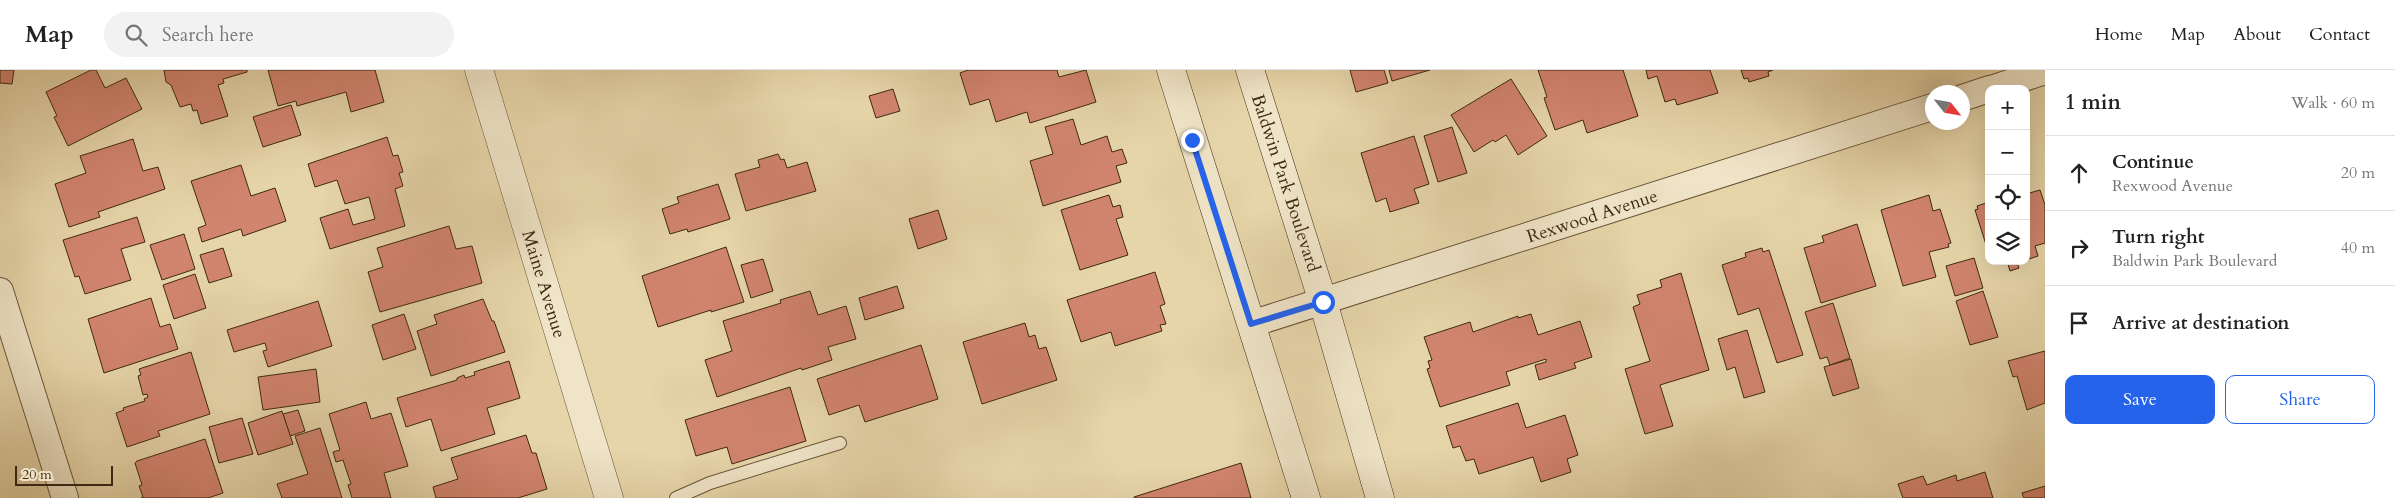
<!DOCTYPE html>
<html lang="en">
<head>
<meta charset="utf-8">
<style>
  body { margin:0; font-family:Cardo,serif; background:#f2f2f2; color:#222 }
  .controls { position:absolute; right:15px; top:15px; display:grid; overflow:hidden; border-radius:10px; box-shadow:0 5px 20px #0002 }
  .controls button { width:45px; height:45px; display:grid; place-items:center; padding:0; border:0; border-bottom:1px solid #e0e0e0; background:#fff; color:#222; font:25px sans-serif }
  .compass { position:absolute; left:1925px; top:15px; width:45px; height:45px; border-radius:50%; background:#fff; box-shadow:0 5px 20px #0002; rotate:121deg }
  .scale { position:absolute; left:15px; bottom:12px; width:98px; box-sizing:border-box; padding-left:5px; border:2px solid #3f2913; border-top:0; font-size:14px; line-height:18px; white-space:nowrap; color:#3f2913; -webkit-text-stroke:4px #efe4c7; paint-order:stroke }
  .stop { position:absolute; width:15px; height:15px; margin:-11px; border:4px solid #2563eb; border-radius:50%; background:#fff }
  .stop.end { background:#2563eb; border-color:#fff; box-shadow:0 1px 5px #0008 }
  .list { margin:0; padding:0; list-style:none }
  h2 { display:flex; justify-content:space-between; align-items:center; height:65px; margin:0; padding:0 20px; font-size:21px }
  h2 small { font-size:16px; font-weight:400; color:#767676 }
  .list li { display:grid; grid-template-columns:32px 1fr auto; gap:15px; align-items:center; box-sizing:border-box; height:75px; padding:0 20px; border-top:1px solid #e0e0e0 }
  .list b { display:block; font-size:19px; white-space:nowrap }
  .list p { margin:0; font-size:16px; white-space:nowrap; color:#767676 }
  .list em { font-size:16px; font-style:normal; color:#767676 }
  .actions { display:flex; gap:10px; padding:15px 20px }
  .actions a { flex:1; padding:11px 0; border:1px solid #2563eb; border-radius:10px; text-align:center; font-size:18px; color:#2563eb }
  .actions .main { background:#2563eb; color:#fff }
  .icon { flex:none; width:28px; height:28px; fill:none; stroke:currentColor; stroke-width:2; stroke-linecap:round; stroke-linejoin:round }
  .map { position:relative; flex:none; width:2045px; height:428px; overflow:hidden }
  header { display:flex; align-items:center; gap:30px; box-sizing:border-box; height:70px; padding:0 25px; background:#fff; border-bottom:1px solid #e0e0e0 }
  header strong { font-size:24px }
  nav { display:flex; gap:28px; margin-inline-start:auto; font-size:18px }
  .search { width:350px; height:45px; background:#f2f2f2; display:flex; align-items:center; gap:12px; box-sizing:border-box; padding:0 18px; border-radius:28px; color:#767676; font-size:19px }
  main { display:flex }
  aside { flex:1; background:#fff }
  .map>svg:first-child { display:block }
  .building { fill:#d1846e; stroke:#3f2913 }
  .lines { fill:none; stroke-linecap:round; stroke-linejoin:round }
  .service-casing { stroke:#695438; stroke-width:14 }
  .minor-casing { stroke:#695438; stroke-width:28 }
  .tertiary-casing { stroke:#695438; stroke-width:29 }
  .secondary-casing { stroke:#3f2913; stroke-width:29 }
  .service { stroke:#efe4c7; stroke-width:12 }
  .minor { stroke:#efe4c7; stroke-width:26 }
  .tertiary { stroke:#efe4c7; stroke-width:28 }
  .secondary { stroke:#efe4c7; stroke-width:28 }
  .route { stroke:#2563eb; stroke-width:6 }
  .labels { text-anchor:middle; stroke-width:5; stroke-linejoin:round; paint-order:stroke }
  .street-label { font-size:18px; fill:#3f2913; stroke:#efe4c7 }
</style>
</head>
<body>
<header>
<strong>Map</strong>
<div class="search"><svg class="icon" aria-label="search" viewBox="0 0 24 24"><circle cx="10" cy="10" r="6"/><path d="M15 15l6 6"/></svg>Search here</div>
<nav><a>Home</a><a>Map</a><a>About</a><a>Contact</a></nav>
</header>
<main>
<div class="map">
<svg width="2045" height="428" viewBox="0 0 2045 428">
  <rect width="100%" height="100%" fill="#e6d5a9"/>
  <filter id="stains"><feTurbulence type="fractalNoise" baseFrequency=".004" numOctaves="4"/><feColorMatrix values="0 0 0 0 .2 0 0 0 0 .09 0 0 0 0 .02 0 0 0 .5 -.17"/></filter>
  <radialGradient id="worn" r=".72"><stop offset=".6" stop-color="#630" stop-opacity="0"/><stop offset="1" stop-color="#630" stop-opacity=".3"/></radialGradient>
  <!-- building -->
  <g class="building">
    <path d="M0 0H14L12 14 0 13Z"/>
    <path d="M91 0H96L105 18 126 8 142 39 68 76 54 47 57 46 46 22Z"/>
    <path d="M164 0H247V2L223 9 224 13 218 15 228 46 201 54 197 40 193 41 191 34 180 37 171 15 166 12Z"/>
    <path d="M268 0H375L384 32 351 42 346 22 297 36 296 31 278 36Z"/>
    <path d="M968 0H1057L1059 7 1086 0 1096 32 1030 53 1027 42 996 52 989 29 970 35 960 3Z"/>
    <path d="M1350 0H1384L1388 13 1356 22Z"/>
    <path d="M1389 0H1430L1392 11Z"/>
    <path d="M1538 0H1623L1638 46 1587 63 1583 50 1555 60 1544 28 1547 27Z"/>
    <path d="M1646 0H1710L1718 23 1677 35 1675 29 1665 32 1657 6 1648 9Z"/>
    <path d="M1741 0H1773L1768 2 1769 6 1749 12 1748 8 1744 9Z"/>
    <path d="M1511 9 1547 66 1518 85 1506 65 1495 72 1493 70 1474 82 1451 45Z"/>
    <path d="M893 19 900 41 876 48 869 26Z"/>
    <path d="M291 35 301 65 263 77 253 47Z"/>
    <path d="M1073 49 1081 75 1107 66 1112 82 1122 79 1127 93 1116 96 1121 112 1043 136 1030 91 1053 84 1045 57Z"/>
    <path d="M1452 57 1467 103 1438 112 1424 66Z"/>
    <path d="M1414 66 1429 114 1414 119 1419 133 1390 142 1386 128 1376 132 1361 83Z"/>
    <path d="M387 67 393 86 398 85 403 102 399 103 403 116 395 119 405 156 330 179 320 148 348 139 353 155 375 149 369 127 345 134 337 110 315 117 308 94Z"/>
    <path d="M133 69 143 101 158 97 165 119 98 142 100 147 69 157 55 114 86 103 80 86Z"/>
    <path d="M778 84 781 90 784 89 787 98 807 92 816 121 746 141 735 104 760 97 758 90Z"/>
    <path d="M241 95 251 126 275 118 286 151 243 166 241 159 202 172 198 158 206 155 191 111Z"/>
    <path d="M718 114 730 149 688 162 687 159 670 164 662 139 679 133 677 127Z"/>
    <path d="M2040 120 2045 135V173L2035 176 2038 186 2026 190V124Z"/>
    <path d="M1109 125 1113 137 1120 135 1123 147 1116 149 1128 185 1080 200 1061 140Z"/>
    <path d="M1929 125 1933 141 1940 139 1951 173 1948 174 1949 177 1929 182 1936 207 1903 216 1881 140Z"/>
    <path d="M1989 132V184L1975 140 1978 139 1977 136Z"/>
    <path d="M938 140 947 169 918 179 909 149Z"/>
    <path d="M137 147 145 172 121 179 131 210 85 224 79 206 75 207 63 170Z"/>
    <path d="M1857 154 1876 216 1821 233 1804 178 1824 172 1822 166Z"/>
    <path d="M449 156 456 179 472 176 482 213 380 242 368 202 383 197 377 178Z"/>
    <path d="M184 164 195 199 162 210 150 175Z"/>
    <path d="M726 177 744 232 711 242V240L658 257 642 206Z"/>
    <path d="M223 178 232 206 209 213 200 185Z"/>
    <path d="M1762 178 1763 182 1769 180 1803 285 1777 293 1759 238 1738 245 1722 195 1746 187 1745 183Z"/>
    <path d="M1974 188 1983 218 1955 226 1946 196Z"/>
    <path d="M763 189 773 221 751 228 741 195Z"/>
    <path d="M2007 191H2022L2017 193 2019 198 2010 201Z"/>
    <path d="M1155 202 1165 234 1160 236 1166 254 1160 255 1162 261 1115 276 1111 262 1081 272 1067 230Z"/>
    <path d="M1681 203 1709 300 1660 315 1673 356 1645 364 1625 299 1650 291 1633 237 1640 234 1637 225 1662 217 1660 210Z"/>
    <path d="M195 204 206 238 174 249 163 215Z"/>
    <path d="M897 216 904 238 865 250 859 228Z"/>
    <path d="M810 221 818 245 846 236 856 269 828 277 832 290 802 300 801 298 717 327 705 290 732 281 723 251 781 233 780 230Z"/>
    <path d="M1983 221 1998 267 1970 275 1956 231Z"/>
    <path d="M151 228 160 257 170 254 178 279 104 303 88 249Z"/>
    <path d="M483 229 492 251H494L505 282 431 306 417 261 437 254 434 245Z"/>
    <path d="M318 231 332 276 268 297 263 281 267 280 265 273 234 282 227 260Z"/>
    <path d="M1833 233 1850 288 1830 295 1827 287 1820 289 1805 242Z"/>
    <path d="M404 244 416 279 383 290 372 255Z"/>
    <path d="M1531 244 1538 265 1580 251 1592 287 1574 293 1576 298 1539 310 1535 295 1546 292V289L1506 302 1510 315 1440 337 1427 299 1430 298 1428 291 1432 290 1424 267 1470 252 1473 262 1518 246V248Z"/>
    <path d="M1025 253 1029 267 1035 265 1039 279 1046 277 1057 310 982 334 963 272Z"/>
    <path d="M1747 260 1765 322 1744 328 1735 297 1727 300 1718 269Z"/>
    <path d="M921 275 938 329 865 352 859 335 829 345 817 309Z"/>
    <path d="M2045 281V333L2027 340 2017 306 2013 307 2008 291Z"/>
    <path d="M191 282 210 344 158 361 160 366 127 377 116 343 124 340 123 338 145 331 144 329 148 327 147 324 143 325 138 306 141 305 139 299Z"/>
    <path d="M1851 289 1859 318 1833 326 1824 297Z"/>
    <path d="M509 291 520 328 487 338 495 364 441 381 431 349 406 357 397 328 457 310V308L464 305 465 308 475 305 474 302Z"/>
    <path d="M316 299 320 332 263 340 258 307Z"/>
    <path d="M790 317 806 371 732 394 727 377 696 386 685 350Z"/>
    <path d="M366 332 371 349 391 343 408 396 384 403 391 428H352L348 415 351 414 343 390 336 392 333 382 340 380 329 344Z"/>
    <path d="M1518 333 1526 358 1565 345 1578 385 1567 389 1571 402 1541 412 1533 387 1479 404 1474 389 1466 391 1460 376 1453 378 1446 356Z"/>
    <path d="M298 340 305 361 290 366 283 344Z"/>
    <path d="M282 341 293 374 258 385 248 353Z"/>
    <path d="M242 348 253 384 219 393 209 357Z"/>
    <path d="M320 358 342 428H282L277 414 308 404 295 366Z"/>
    <path d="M526 365 532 383H536L547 419 518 428H436L433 417 458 409 451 388Z"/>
    <path d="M205 369 223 423 208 428H141L143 427 139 416 142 415 135 393 137 391Z"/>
    <path d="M1241 393 1251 428H1134V427Z"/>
    <path d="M1985 402 1993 428H1903L1898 414 1923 406 1927 415 1956 405 1957 411Z"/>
    <path d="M2045 416V428H2024L2022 423Z"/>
  </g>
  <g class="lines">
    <!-- service casing -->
    <g class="service-casing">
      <path id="service" d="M676 428 710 413 840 373"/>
    </g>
    <!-- minor casing -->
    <g class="minor-casing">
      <g id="minor">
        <path d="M1991 19 2045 1"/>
        <path d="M1962 28 1989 19"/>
        <path d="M0 221 65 428"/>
        <path d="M1251 254 1932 37"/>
      </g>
    </g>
    <!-- tertiary casing -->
    <g class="tertiary-casing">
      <path id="tertiary" d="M479 0 609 428"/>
    </g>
    <!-- secondary casing -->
    <g class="secondary-casing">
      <g id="secondary">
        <path d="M1171 0 1306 428"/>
        <path d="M1250 0 1323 232 1380 428"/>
      </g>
    </g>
    <!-- service -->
    <use href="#service" class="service"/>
    <!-- minor -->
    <use href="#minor" class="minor"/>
    <!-- tertiary -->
    <use href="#tertiary" class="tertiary"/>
    <!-- secondary -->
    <use href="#secondary" class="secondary"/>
  </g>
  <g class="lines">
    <!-- route -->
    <path class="route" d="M1192 70 1251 254 1323 232"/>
  </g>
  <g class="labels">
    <!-- street labels -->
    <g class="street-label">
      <text transform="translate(1286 113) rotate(72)" y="6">Baldwin Park Boulevard</text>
      <text transform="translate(1592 146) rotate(-18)" y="6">Rexwood Avenue</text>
      <text transform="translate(544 214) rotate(73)" y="6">Maine Avenue</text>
    </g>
  </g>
  <rect width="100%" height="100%" filter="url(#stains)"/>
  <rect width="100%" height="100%" fill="url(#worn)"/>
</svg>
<div class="controls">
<button>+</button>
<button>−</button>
<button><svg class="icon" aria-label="locate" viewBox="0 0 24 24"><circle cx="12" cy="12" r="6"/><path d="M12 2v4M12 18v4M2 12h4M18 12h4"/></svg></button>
<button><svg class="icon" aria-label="layers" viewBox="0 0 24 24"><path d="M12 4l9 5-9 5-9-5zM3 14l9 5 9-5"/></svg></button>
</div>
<svg class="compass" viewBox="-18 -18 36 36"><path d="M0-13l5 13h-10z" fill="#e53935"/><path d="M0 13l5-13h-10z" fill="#767676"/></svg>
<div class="scale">20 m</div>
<div class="stop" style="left:1323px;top:232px"></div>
<div class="stop end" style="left:1192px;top:70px"></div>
</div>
<aside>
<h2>1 min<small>Walk · 60 m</small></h2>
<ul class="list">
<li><svg class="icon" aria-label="ahead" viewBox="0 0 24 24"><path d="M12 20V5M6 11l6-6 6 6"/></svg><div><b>Continue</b><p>Rexwood Avenue</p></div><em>20 m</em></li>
<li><svg class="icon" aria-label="right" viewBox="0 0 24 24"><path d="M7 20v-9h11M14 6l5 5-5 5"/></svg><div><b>Turn right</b><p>Baldwin Park Boulevard</p></div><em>40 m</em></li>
<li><svg class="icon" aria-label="arrive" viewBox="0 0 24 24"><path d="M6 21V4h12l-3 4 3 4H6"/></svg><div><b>Arrive at destination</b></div></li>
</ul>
<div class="actions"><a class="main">Save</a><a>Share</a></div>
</aside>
</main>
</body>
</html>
